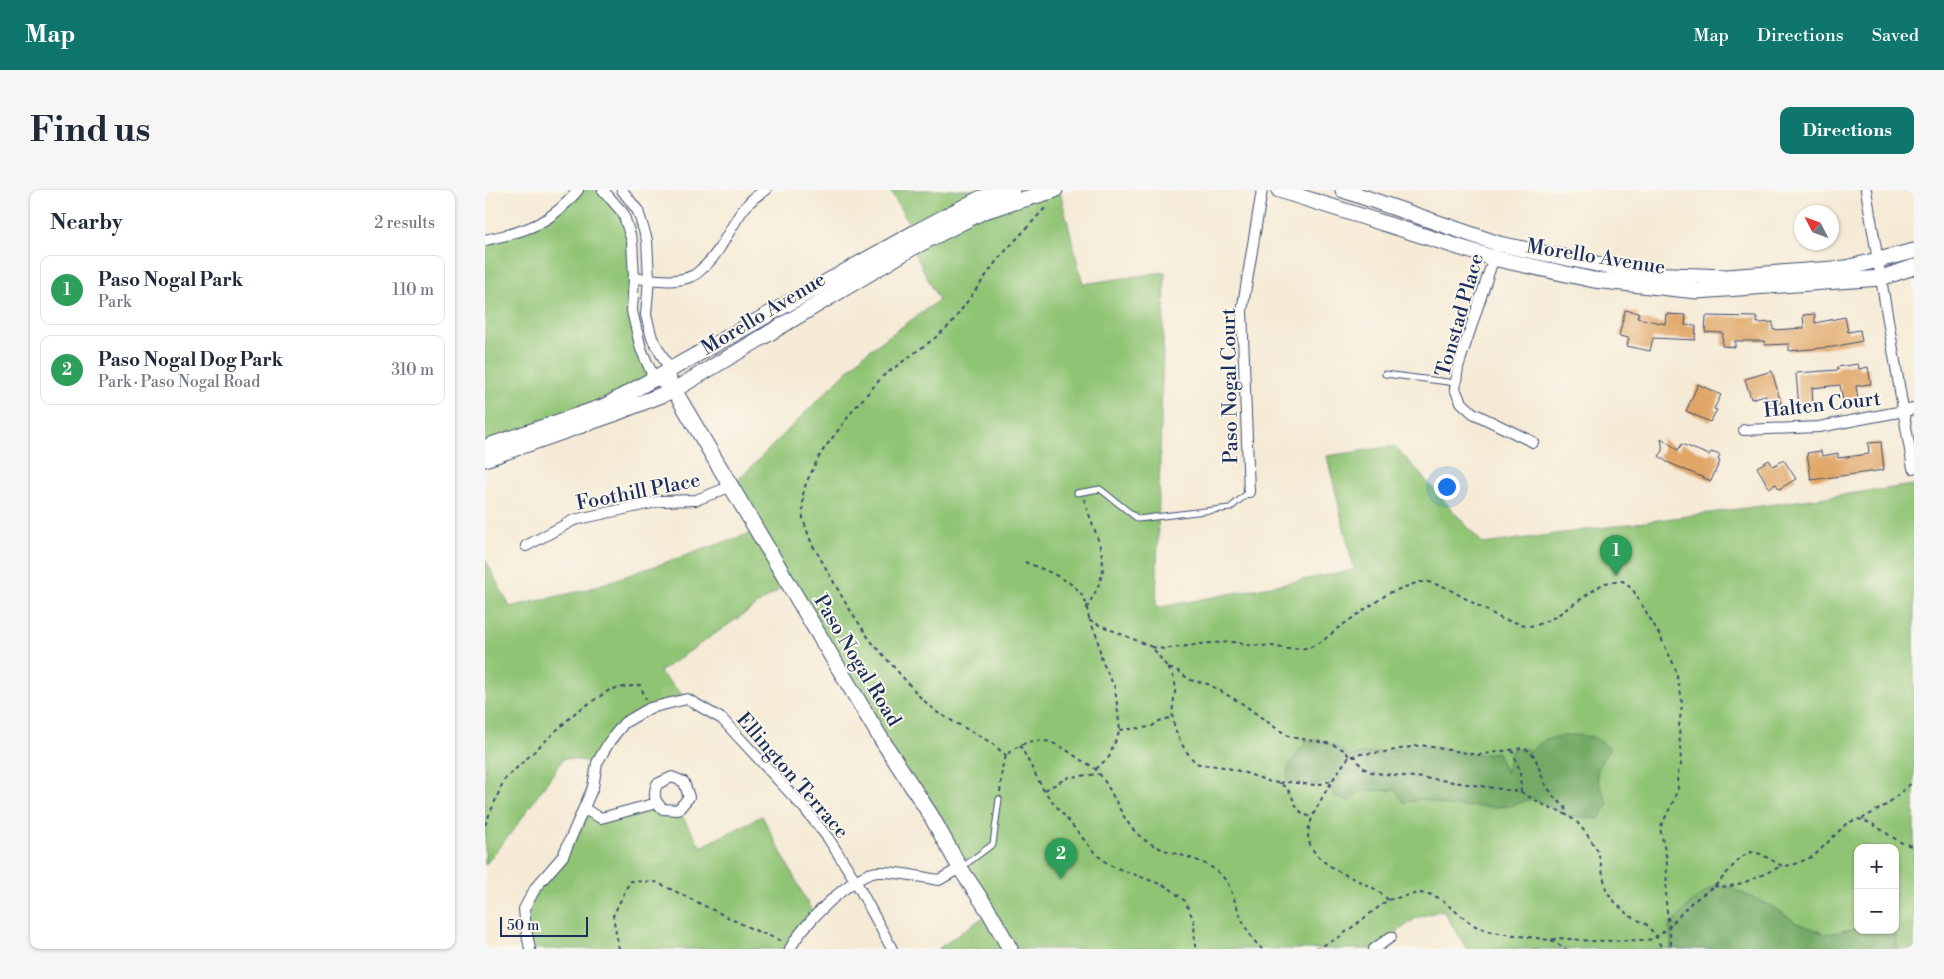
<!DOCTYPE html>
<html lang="en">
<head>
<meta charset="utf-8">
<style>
  body { margin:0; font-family:"Libre Bodoni",serif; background:#f6f6f7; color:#1f2937 }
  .controls { position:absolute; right:15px; bottom:15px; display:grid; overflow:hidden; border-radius:10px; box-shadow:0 1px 4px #0004 }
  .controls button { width:45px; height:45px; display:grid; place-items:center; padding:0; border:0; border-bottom:1px solid #e0e1e3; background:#fff; color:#1f2937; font:25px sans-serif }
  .compass { position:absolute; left:1309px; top:15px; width:45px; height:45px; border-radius:50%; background:#fff; box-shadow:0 1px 4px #0004; rotate:312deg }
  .scale { position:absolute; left:15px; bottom:12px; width:88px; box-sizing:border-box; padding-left:5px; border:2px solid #1b2f5e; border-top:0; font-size:14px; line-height:18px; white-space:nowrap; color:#1b2f5e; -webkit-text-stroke:4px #fbf7ec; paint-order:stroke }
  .you { position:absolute; left:961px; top:296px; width:18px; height:18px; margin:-12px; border:4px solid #fff; border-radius:50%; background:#1a73e8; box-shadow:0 0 0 8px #1a73e833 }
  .badge { display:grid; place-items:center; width:32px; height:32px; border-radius:50%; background:#0f766e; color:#fff; font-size:16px; font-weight:700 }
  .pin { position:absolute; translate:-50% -41px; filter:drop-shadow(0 1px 2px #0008) }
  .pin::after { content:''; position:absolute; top:26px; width:18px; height:15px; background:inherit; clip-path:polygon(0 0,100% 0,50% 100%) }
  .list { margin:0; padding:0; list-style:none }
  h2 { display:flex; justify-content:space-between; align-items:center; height:65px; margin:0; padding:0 20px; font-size:21px }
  h2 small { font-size:16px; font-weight:400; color:#747a83 }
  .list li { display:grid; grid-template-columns:32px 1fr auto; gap:15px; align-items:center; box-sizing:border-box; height:70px; margin:0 10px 10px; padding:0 10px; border:1px solid #e0e1e3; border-radius:10px }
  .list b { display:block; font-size:19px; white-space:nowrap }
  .list p { margin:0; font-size:16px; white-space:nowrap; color:#747a83 }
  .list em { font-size:16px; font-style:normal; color:#747a83 }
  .map { position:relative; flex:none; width:1429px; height:759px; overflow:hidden; border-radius:10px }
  header { display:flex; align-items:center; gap:30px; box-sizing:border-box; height:70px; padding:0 25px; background:#0f766e; color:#fff }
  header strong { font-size:24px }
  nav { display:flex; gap:28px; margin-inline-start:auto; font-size:18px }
  .intro { display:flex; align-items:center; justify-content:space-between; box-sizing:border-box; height:120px; padding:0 30px }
  h1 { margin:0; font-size:35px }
  .button { padding:12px 22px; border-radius:10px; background:#0f766e; color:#fff; font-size:18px; font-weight:700 }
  main { display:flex; gap:30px; padding:0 30px }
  aside { flex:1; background:#fff; border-radius:10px; box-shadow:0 1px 4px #0004 }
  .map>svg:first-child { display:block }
  .green { fill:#90c475; stroke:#567a6a; fill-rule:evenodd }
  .forest { fill:#74aa66; stroke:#486c62 }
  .building { fill:#e0a666 }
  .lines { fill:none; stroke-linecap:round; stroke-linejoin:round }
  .lane-casing { stroke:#3c4b70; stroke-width:7 }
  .street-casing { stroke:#3c4b70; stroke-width:12 }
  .secondary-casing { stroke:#3c4b70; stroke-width:17 }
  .path { stroke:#3c4b70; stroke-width:2; stroke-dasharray:4 4; stroke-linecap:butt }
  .lane { stroke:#fff; stroke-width:5 }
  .street { stroke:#fff; stroke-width:10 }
  .secondary { stroke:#fff; stroke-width:15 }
  .labels { text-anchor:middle; stroke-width:4; stroke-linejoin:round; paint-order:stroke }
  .street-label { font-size:20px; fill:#1b2f5e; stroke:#fbf7ec }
</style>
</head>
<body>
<header>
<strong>Map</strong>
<nav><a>Map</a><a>Directions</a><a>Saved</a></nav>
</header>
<div class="intro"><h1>Find us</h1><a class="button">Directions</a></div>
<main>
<aside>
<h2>Nearby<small>2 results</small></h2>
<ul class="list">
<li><span class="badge" style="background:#2e9e5b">1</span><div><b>Paso Nogal Park</b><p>Park</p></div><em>110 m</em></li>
<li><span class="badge" style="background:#2e9e5b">2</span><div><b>Paso Nogal Dog Park</b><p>Park · Paso Nogal Road</p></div><em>310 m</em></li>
</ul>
</aside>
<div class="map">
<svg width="1429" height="759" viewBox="0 0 1429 759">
  <rect width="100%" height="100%" fill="#fbf7ec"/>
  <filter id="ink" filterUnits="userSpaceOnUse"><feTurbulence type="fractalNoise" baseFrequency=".02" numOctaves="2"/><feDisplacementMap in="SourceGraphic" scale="10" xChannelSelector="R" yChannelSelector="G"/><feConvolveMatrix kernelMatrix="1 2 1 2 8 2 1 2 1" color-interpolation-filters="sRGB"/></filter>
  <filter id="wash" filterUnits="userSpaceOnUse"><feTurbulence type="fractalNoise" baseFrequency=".0096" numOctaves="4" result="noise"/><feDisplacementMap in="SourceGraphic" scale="20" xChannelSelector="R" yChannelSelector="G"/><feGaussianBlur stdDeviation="1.12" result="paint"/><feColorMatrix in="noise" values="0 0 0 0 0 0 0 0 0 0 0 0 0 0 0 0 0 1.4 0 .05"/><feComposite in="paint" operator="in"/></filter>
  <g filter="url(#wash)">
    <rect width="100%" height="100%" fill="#f5ead5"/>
    <!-- green -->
    <g class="green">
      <path d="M93 0H118L138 23 147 51V121L169 188 0 257V50L54 34Z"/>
      <path d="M405 0H527L429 43Z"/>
      <path d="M575 2 598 94 680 82 671 418 869 380 842 266 910 256 998 354 1429 295V759H982L958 720 931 728 889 759H453L504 723 304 393 174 482 202 509 139 533 112 573 79 568 32 635 0 675V369L25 417 100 400 272 341 247 296 378 165 454 110 427 58 499 21ZM1373 658H1410V740H1373Z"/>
      <path d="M159 618 193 620 216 657 277 626 329 725 305 759H45L39 719 78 666 99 619 116 628Z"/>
    </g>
    <!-- forest -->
    <g class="forest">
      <path d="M1088 545 1108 547 1125 558C1105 586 1112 586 1123 615L1114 629 1082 626 1048 608 1026 616 1011 617 962 616 936 609 919 613 911 600 875 601 863 612 849 606 844 597 846 590C831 597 818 595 802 591L803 578 821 551C835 548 856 555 864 567L875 564 900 562 936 555 993 565 1012 562 1021 583 1027 560 1037 558 1045 561 1061 549Z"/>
      <path d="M1228 696H1242L1290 718 1312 733 1341 744 1373 738V740H1400L1411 745 1413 759H1184L1186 753 1184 735 1191 730 1206 713Z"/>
    </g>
    <g id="blocks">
      <!-- building -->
      <g class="building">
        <path d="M1140 120 1154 123 1152 128 1180 134 1181 124 1201 125 1200 135 1211 136 1210 150 1168 148 1165 161 1142 156 1144 148 1134 146Z"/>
        <path d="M1330 124V133L1360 127 1363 142 1375 140 1377 151 1348 157 1304 161V154L1280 155 1279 151H1250V157L1237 156 1238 143 1220 142 1221 126 1272 127V133L1288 132V140L1319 138 1318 125Z"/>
        <path d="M1373 174 1374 179 1383 177 1386 194 1371 196 1373 209 1358 211 1355 195 1327 198 1328 216 1314 218 1311 183 1353 180 1352 177Z"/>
        <path d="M1287 181 1296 213 1284 217 1280 205 1266 209 1260 189Z"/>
        <path d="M1213 194 1236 205 1229 219 1232 220 1225 232 1201 221Z"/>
        <path d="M1176 248 1193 260 1197 254 1224 265 1226 262 1235 265 1233 270 1235 271 1226 291 1182 272 1174 266 1178 261Z"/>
        <path d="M1396 252 1399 280 1326 290 1322 263 1336 261 1337 266 1353 263V268L1384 264 1383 253Z"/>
        <path d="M1284 270 1288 276 1299 270 1311 289 1294 299 1291 294 1284 298 1272 277Z"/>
      </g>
    </g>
  </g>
  <g filter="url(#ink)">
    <use href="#blocks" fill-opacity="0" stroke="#3c4b70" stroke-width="1"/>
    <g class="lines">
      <!-- lane casing -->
      <g class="lane-casing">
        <g id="lane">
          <path d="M900 184 971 193"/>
          <path d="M592 303 615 299 653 329 745 318 764 302"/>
          <path d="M476 678 508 654 514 609"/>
        </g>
      </g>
      <!-- street casing -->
      <g class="street-casing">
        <g id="street">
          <path d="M118 0 138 23 147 51 149 88 147 121 156 159 169 188 189 200 184 178 167 148 161 125 164 89 162 50 153 21 137 0"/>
          <path d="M1381 0 1428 278"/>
          <path d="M0 50C40 42 67 33 93 0"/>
          <path d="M1010 64 973 177 970 199 976 212 988 223 1048 252"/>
          <path d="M149 88C167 89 190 94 207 86 211 85 215 80 219 77 243 56 250 15 281 0"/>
          <path d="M1259 240 1334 237 1429 219"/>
          <path d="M764 302 757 121 777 0"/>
          <path d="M41 356 89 330 176 311 211 310 247 296"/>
          <path d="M187 587 199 592 204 607 193 620 178 619C169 611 168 605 172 594Z"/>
          <path d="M99 619 116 628 172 613"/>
          <path d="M45 759 41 739 39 719 51 697 78 666 108 597 112 573 124 552 139 533 165 518 202 509 237 529 319 618 343 648 370 690 407 759"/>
          <path d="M305 759C316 736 368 683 393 682 413 681 434 687 454 690L475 678"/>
          <path d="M889 759 906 747"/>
        </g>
      </g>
      <!-- secondary casing -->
      <g class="secondary-casing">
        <g id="secondary">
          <path d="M794 0 1008 68 1109 90 1212 101 1396 88 1429 77"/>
          <path d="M858 0 1014 54 1160 84 1242 87 1361 78 1429 61"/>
          <path d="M189 200 344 462 395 547 445 624 475 678 505 723 525 759"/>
          <path d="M0 257 120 216 429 43 496 8 527 0"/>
          <path d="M0 269 126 225 189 200 427 58 499 21 570 0"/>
        </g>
      </g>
      <!-- path -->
      <g class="path">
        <path d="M599 309C605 332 624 366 616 388 613 399 606 409 601 420"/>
        <path d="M540 372C557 379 586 389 597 405 602 411 602 423 605 431"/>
        <path d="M667 457 679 459 725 453 752 452 759 455 787 456 802 459 824 458 839 450 853 438 904 403 934 392H943L960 397 1017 429 1044 436 1052 435 1070 427 1119 393 1138 391 1148 400 1172 440 1190 477 1196 505 1197 515 1194 536 1196 574 1192 586 1193 598 1189 610 1175 638 1182 670 1181 712 1186 753 1184 759"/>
        <path d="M683 478C694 495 690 498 688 516 685 537 697 558 711 573 721 576 732 575 742 578 756 581 769 586 783 591 786 593 790 592 794 593 813 602 804 622 827 627"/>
        <path d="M635 540 666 537 674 531 688 527"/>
        <path d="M535 555 559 601 609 662 624 675 683 697 700 711 709 731 710 756 713 759"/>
        <path d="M1027 560 1035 581 1036 602"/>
        <path d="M522 566 505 552 453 523 436 508 385 450 360 412 326 352 318 329V305L321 293 336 263 369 219 398 186 450 148 466 134 513 69 562 16"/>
        <path d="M611 579 624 567 635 540 630 498 617 471 612 447 605 431 667 457 683 478 693 481 705 490 723 494 758 514 788 536 805 547 847 554 861 561 864 567 875 564 900 562 936 555 993 565 1037 558 1045 561 1050 567 1059 592 1069 607 1080 617 1082 626"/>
        <path d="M794 593C814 589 825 601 847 590"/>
        <path d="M560 600 584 587 614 584"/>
        <path d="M515 602C517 590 515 576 522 565 526 560 532 557 538 554 561 544 577 557 596 570 601 573 608 576 612 581 629 600 635 630 656 647 679 667 715 663 737 686 745 694 748 707 752 717 757 732 765 748 777 759"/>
        <path d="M1377 629 1401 615 1429 591"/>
        <path d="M0 635 19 590 91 522 126 499 155 495 161 509"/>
        <path d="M1229 696C1252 700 1277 684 1297 676"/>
        <path d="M903 710C892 697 876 693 861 685 845 677 824 665 823 645 822 628 853 580 864 567H871C875 577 880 580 890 583L948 589 1036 602 1066 619 1075 621 1091 631 1101 643 1113 661 1121 699 1126 708 1143 725 1161 734 1171 746 1177 759"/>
        <path d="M1066 750 1081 759"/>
        <path d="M134 759 128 726 145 691 171 692 267 739 297 751"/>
        <path d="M831 759 853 748 903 710 933 703 944 704 954 708 988 735 1007 742 1065 750 1074 748 1107 751 1161 750 1168 749 1181 740 1206 713 1233 693 1255 668 1266 662 1276 664 1297 676 1308 675 1329 666 1362 633 1373 629 1386 633 1415 652 1429 657"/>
      </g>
      <!-- lane -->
      <use href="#lane" class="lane"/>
      <!-- street -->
      <use href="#street" class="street"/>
      <!-- secondary -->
      <use href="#secondary" class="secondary"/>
    </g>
  </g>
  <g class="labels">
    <!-- street labels -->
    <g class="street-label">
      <text transform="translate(1111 66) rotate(9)" y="7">Morello Avenue</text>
      <text transform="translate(278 123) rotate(-31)" y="7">Morello Avenue</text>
      <text transform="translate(974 125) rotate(-74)" y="7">Tonstad Place</text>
      <text transform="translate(744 196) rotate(-91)" y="7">Paso Nogal Court</text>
      <text transform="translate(1337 214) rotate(-6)" y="7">Halten Court</text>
      <text transform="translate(153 301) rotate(-11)" y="7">Foothill Place</text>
      <text transform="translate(373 470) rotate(59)" y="7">Paso Nogal Road</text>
      <text transform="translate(308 585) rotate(49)" y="7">Ellington Terrace</text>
    </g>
  </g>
</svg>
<div class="controls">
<button>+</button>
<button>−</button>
</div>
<svg class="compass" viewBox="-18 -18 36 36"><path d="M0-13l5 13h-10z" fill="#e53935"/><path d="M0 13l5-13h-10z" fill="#747a83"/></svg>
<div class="scale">50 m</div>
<div class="you"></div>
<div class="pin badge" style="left:1131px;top:386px;background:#2e9e5b">1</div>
<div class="pin badge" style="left:576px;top:689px;background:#2e9e5b">2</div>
</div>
</main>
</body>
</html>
